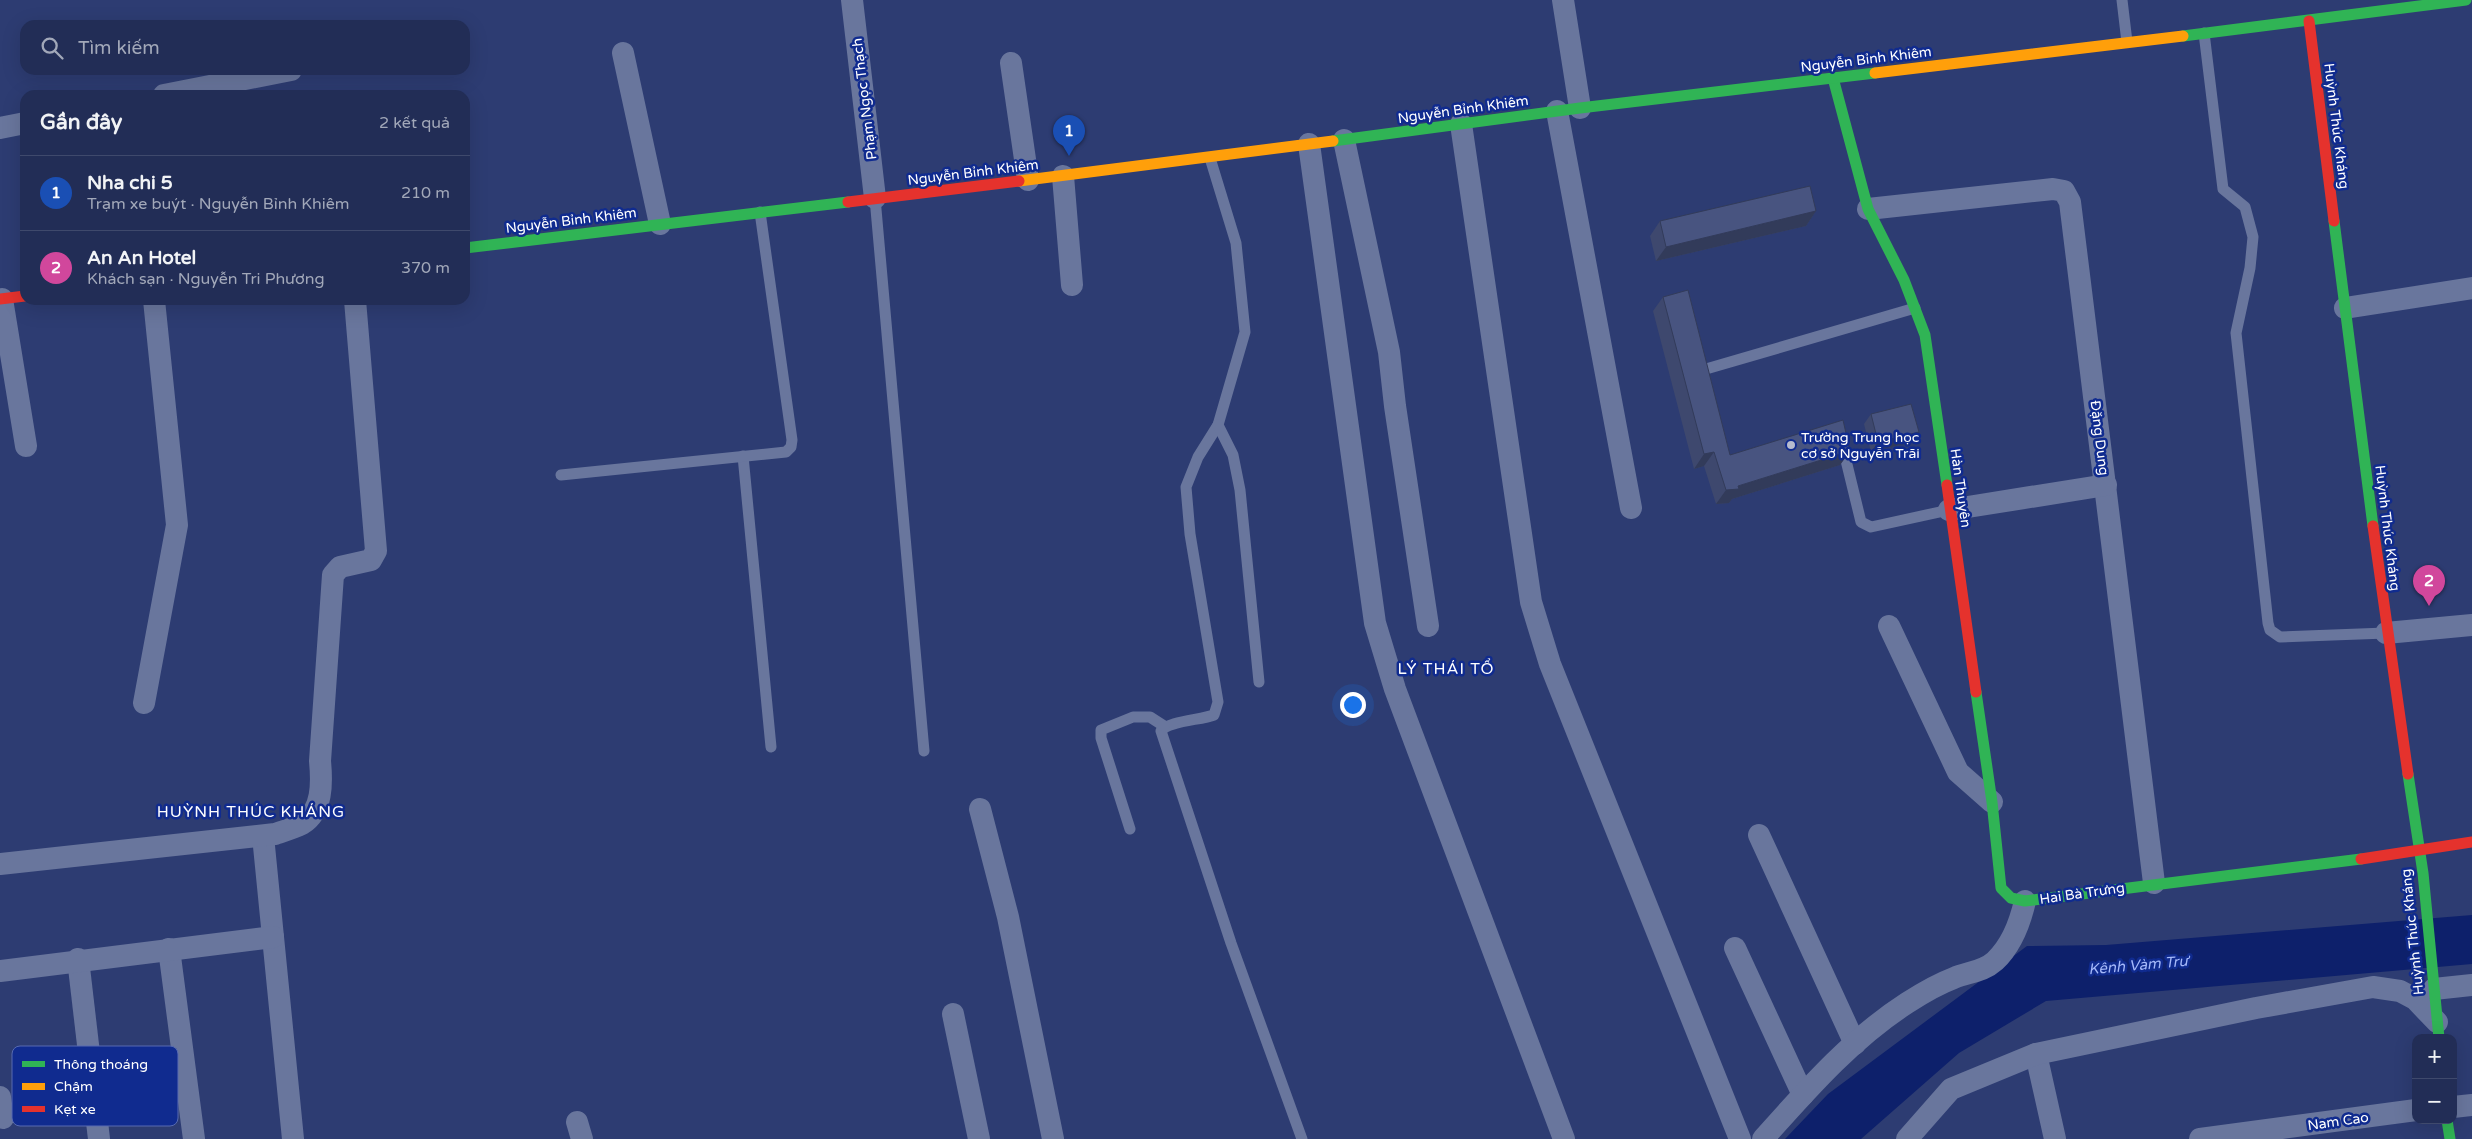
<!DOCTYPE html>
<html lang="vi">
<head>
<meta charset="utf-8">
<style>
  body { margin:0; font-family:"Varela Round",sans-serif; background:#2a355c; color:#f1f3f6 }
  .controls { position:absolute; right:15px; bottom:15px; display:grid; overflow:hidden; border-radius:10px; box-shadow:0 5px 20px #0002 }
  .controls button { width:45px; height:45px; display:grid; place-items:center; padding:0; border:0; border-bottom:1px solid #3f496c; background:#222d56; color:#f1f3f6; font:25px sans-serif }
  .you { position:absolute; left:1352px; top:704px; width:18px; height:18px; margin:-12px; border:4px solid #fff; border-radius:50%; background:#1a73e8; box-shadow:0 0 0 8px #1a73e833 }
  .badge { display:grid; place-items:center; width:32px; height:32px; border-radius:50%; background:#90b9f0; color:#fff; font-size:16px; font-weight:700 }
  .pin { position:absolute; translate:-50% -41px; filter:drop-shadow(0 1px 2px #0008) }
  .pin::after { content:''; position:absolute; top:26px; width:18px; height:15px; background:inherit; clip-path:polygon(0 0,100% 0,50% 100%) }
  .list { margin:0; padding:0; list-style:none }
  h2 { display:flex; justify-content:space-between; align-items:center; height:65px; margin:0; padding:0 20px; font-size:21px }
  h2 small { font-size:16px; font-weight:400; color:#a2a8b9 }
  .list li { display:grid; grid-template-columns:32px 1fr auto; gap:15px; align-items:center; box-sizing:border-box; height:75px; padding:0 20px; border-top:1px solid #3f496c }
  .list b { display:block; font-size:19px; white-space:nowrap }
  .list p { margin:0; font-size:16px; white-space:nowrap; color:#a2a8b9 }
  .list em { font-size:16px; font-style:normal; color:#a2a8b9 }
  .icon { flex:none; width:28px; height:28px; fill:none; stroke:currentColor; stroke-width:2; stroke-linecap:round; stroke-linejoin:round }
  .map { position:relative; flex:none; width:2472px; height:1139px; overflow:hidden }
  .search { position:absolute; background:#222d56; box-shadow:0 5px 20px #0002; left:20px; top:20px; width:450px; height:55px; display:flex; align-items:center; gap:12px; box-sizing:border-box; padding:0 18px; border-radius:15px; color:#a2a8b9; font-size:19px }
  .panel { position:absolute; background:#222d56; box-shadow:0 5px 20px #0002; left:20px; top:90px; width:450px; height:215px; border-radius:15px }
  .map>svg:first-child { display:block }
  .water { fill:#0d206b }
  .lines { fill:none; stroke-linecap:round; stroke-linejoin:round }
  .lane { stroke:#69769d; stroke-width:11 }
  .street { stroke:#69769d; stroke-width:22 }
  .fast { stroke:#30b455; stroke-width:11 }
  .slow { stroke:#ff9f0a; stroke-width:11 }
  .jam { stroke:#e5322d; stroke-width:11 }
  .wall { fill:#3e486e }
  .shaded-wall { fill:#323b5a }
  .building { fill:#485480; stroke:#323b5a }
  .poi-dot { fill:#b6bbce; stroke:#102b8f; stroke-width:2 }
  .labels { text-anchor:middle; stroke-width:5; stroke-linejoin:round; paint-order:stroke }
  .street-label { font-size:14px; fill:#fff; stroke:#102b8f }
  .poi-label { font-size:14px; fill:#fff; stroke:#102b8f; text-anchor:start }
  .water-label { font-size:15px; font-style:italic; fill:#a5b9fa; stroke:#102b8f }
  .quarter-label { font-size:16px; letter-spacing:1px; fill:#fff; stroke:#102b8f }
  .key { fill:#102b8f; stroke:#586bb1; stroke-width:1 }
  .key-label { font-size:14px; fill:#fff }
</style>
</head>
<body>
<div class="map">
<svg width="2472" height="1139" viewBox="0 0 2472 1139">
  <rect width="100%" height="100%" fill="#2d3c72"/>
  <!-- water -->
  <path class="water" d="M2472 915V964L2046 1001 1959 1053 1861 1139H1785L1828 1094 2027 946 2106 945Z"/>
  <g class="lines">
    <!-- lane -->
    <g class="lane">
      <path d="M2122 0 2127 42"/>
      <path d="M2204 33 2223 189 2245 207 2253 237 2250 268 2236 333 2268 623 2270 630 2280 637 2386 633"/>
      <path d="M1210 158 1236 243 1245 332 1218 425 1198 457 1186 487 1190 534 1218 702 1214 715C1201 720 1168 721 1161 731L1231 943 1302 1139"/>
      <path d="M875 198 924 751"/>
      <path d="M1706 369 1915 308"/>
      <path d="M1218 425 1233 455 1240 490 1259 682"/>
      <path d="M1842 444 1861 522 1871 527 1949 510"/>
      <path d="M743 456 771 747"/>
      <path d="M561 475 786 452 791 447 792 440 760 212"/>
      <path d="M1130 829 1101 738V730L1133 717H1150L1164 726"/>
    </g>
    <!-- street -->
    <g class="street">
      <path d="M852 0 875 198"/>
      <path d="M1563 0 1580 108"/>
      <path d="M623 53 660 224"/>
      <path d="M1011 63 1028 180"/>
      <path d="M164 95 291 70"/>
      <path d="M1557 111 1631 508"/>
      <path d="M1461 124 1531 602 1550 664 1740 1139"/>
      <path d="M0 128 25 123"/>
      <path d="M1344 140 1389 352 1395 406 1428 626"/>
      <path d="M1309 144 1375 623 1395 689 1564 1139"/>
      <path d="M1063 176 1072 285"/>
      <path d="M1868 209 2053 189 2064 191 2070 202 2154 883"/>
      <path d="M2 299 26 446"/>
      <path d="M2345 308 2472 288"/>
      <path d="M1949 510 2106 485"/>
      <path d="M1889 626 1958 772 1992 802"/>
      <path d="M2386 633 2472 625"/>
      <path d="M144 703 177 525 154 300"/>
      <path d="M980 809 1008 917 1053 1139"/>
      <path d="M1759 835 1855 1044"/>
      <path d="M263 836 293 1139"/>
      <path d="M0 864 275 834C284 831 294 828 302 824 323 811 322 782 320 761L333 575 340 567 371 560 376 551 355 300"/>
      <path d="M1735 948 1803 1095"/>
      <path d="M169 949 194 1139"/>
      <path d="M78 959 99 1139"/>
      <path d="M0 971 273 937"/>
      <path d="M2434 989 2472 985"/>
      <path d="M953 1014 979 1139"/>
      <path d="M2036 1054 2055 1139"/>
      <path d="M0 1097 3 1118"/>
      <path d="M2453 1107 2472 1105"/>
      <path d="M577 1122 582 1139"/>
      <path d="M1763 1139C1806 1091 1851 1039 1907 1003 1921 994 1938 984 1954 978 1968 972 1983 972 1995 961 2012 945 2020 923 2025 901"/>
      <path d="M1907 1139 1951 1089 2036 1054 2256 1008 2373 987 2400 991 2415 999 2437 1022"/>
      <path d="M2200 1139 2416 1110"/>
    </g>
    <!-- fast -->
    <g class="fast">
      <path d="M2183 36 2466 0"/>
      <path d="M1833 78 1868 209 1904 280 1925 335 1947 485"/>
      <path d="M1333 141 1580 108 1875 73"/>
      <path d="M2334 221 2373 526"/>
      <path d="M465 248 848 202"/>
      <path d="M1976 692 1992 802 2001 888 2011 898 2025 901 2361 859"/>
      <path d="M2408 774 2423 873 2439 1038"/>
      <path d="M2447 1120 2450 1139"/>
    </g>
    <!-- slow -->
    <g class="slow">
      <path d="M1875 73 2183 36"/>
      <path d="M1019 181 1333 141"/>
    </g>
    <!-- jam -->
    <g class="jam">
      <path d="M2309 21 2334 221"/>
      <path d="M848 202 1019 181"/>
      <path d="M0 299 25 296"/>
      <path d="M1947 485 1976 692"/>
      <path d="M2373 526 2408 774"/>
      <path d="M2361 859 2472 842"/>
    </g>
  </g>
  <!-- wall -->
  <g class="wall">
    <path d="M1816 211 1806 226 1656 261 1650 236 1660 221Z"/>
    <path d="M1663 297 1730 455 1850 451 1840 465 1732 499 1729 503 1716 504 1704 466 1694 469 1653 311Z"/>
    <path d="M1871 414 1912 442 1871 452 1864 424Z"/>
  </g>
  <!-- shaded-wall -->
  <g class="shaded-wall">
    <path d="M1816 211 1806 226 1656 261 1666 247Z"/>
    <path d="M1919 432 1912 442 1871 452 1878 442Z"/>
    <path d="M1850 451 1840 465 1732 499 1729 503 1716 504 1726 490Z"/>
    <path d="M1714 452 1704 466 1694 469 1704 454Z"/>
  </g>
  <!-- building -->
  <g class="building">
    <path d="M1810 186 1816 211 1666 247 1660 221Z"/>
    <path d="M1688 290 1730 455 1843 420 1850 451 1738 486 1739 489 1726 490 1714 452 1704 454 1663 297Z"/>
    <path d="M1911 404 1919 432 1878 442 1871 414Z"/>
  </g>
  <!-- markers -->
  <circle class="poi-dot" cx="1791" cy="445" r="5"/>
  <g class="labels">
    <!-- street labels -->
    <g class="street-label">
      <text transform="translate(1866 59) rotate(-7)" y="5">Nguyễn Bỉnh Khiêm</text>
      <text transform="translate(864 99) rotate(-97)" y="5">Phạm Ngọc Thạch</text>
      <text transform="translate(1463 109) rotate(-8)" y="5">Nguyễn Bỉnh Khiêm</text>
      <text transform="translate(2337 126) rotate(83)" y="5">Huỳnh Thúc Kháng</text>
      <text transform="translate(973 172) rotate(-7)" y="5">Nguyễn Bỉnh Khiêm</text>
      <text transform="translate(571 220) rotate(-7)" y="5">Nguyễn Bỉnh Khiêm</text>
      <text transform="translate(2100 438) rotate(83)" y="5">Đặng Dung</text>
      <text transform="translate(1961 488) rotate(82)" y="5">Hàn Thuyên</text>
      <text transform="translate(2388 528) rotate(83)" y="5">Huỳnh Thúc Kháng</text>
      <text transform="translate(2082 893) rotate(-8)" y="5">Hai Bà Trưng</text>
      <text transform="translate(2412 932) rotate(-96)" y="5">Huỳnh Thúc Kháng</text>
      <text transform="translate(2338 1121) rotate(-8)" y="5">Nam Cao</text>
    </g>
    <!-- poi labels -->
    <g class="poi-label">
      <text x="1801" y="442">Trường Trung học<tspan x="1801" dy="16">cơ sở Nguyễn Trãi</tspan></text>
    </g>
    <!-- water labels -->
    <g class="water-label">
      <text transform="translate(2138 965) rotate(-5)" y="5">Kênh Vàm Trư</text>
    </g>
    <!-- quarter labels -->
    <g class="quarter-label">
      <text x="1446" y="674">LÝ THÁI TỔ</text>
      <text x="251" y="817">HUỲNH THÚC KHÁNG</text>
    </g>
  </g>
  <!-- legend -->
  <rect x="12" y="1046" width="166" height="80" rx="8" class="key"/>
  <rect x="22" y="1061" width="23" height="6" fill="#30b455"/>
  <rect x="22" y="1083" width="23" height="7" fill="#ff9f0a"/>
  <rect x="22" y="1106" width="23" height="6" fill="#e5322d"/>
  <g class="key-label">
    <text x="54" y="1069">Thông thoáng</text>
    <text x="54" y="1091">Chậm</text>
    <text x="54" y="1114">Kẹt xe</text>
  </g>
</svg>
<div class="controls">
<button>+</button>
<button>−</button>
</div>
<div class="you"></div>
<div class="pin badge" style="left:1069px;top:156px;background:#1a4fb4">1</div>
<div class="pin badge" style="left:2429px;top:606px;background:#d1479c">2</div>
<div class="search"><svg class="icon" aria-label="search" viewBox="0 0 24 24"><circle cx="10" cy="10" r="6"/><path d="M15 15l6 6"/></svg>Tìm kiếm</div>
<section class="panel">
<h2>Gần đây<small>2 kết quả</small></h2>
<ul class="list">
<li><span class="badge" style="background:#1a4fb4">1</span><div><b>Nha chi 5</b><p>Trạm xe buýt · Nguyễn Bỉnh Khiêm</p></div><em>210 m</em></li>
<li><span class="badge" style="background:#d1479c">2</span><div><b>An An Hotel</b><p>Khách sạn · Nguyễn Tri Phương</p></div><em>370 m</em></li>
</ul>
</section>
</div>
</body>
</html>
